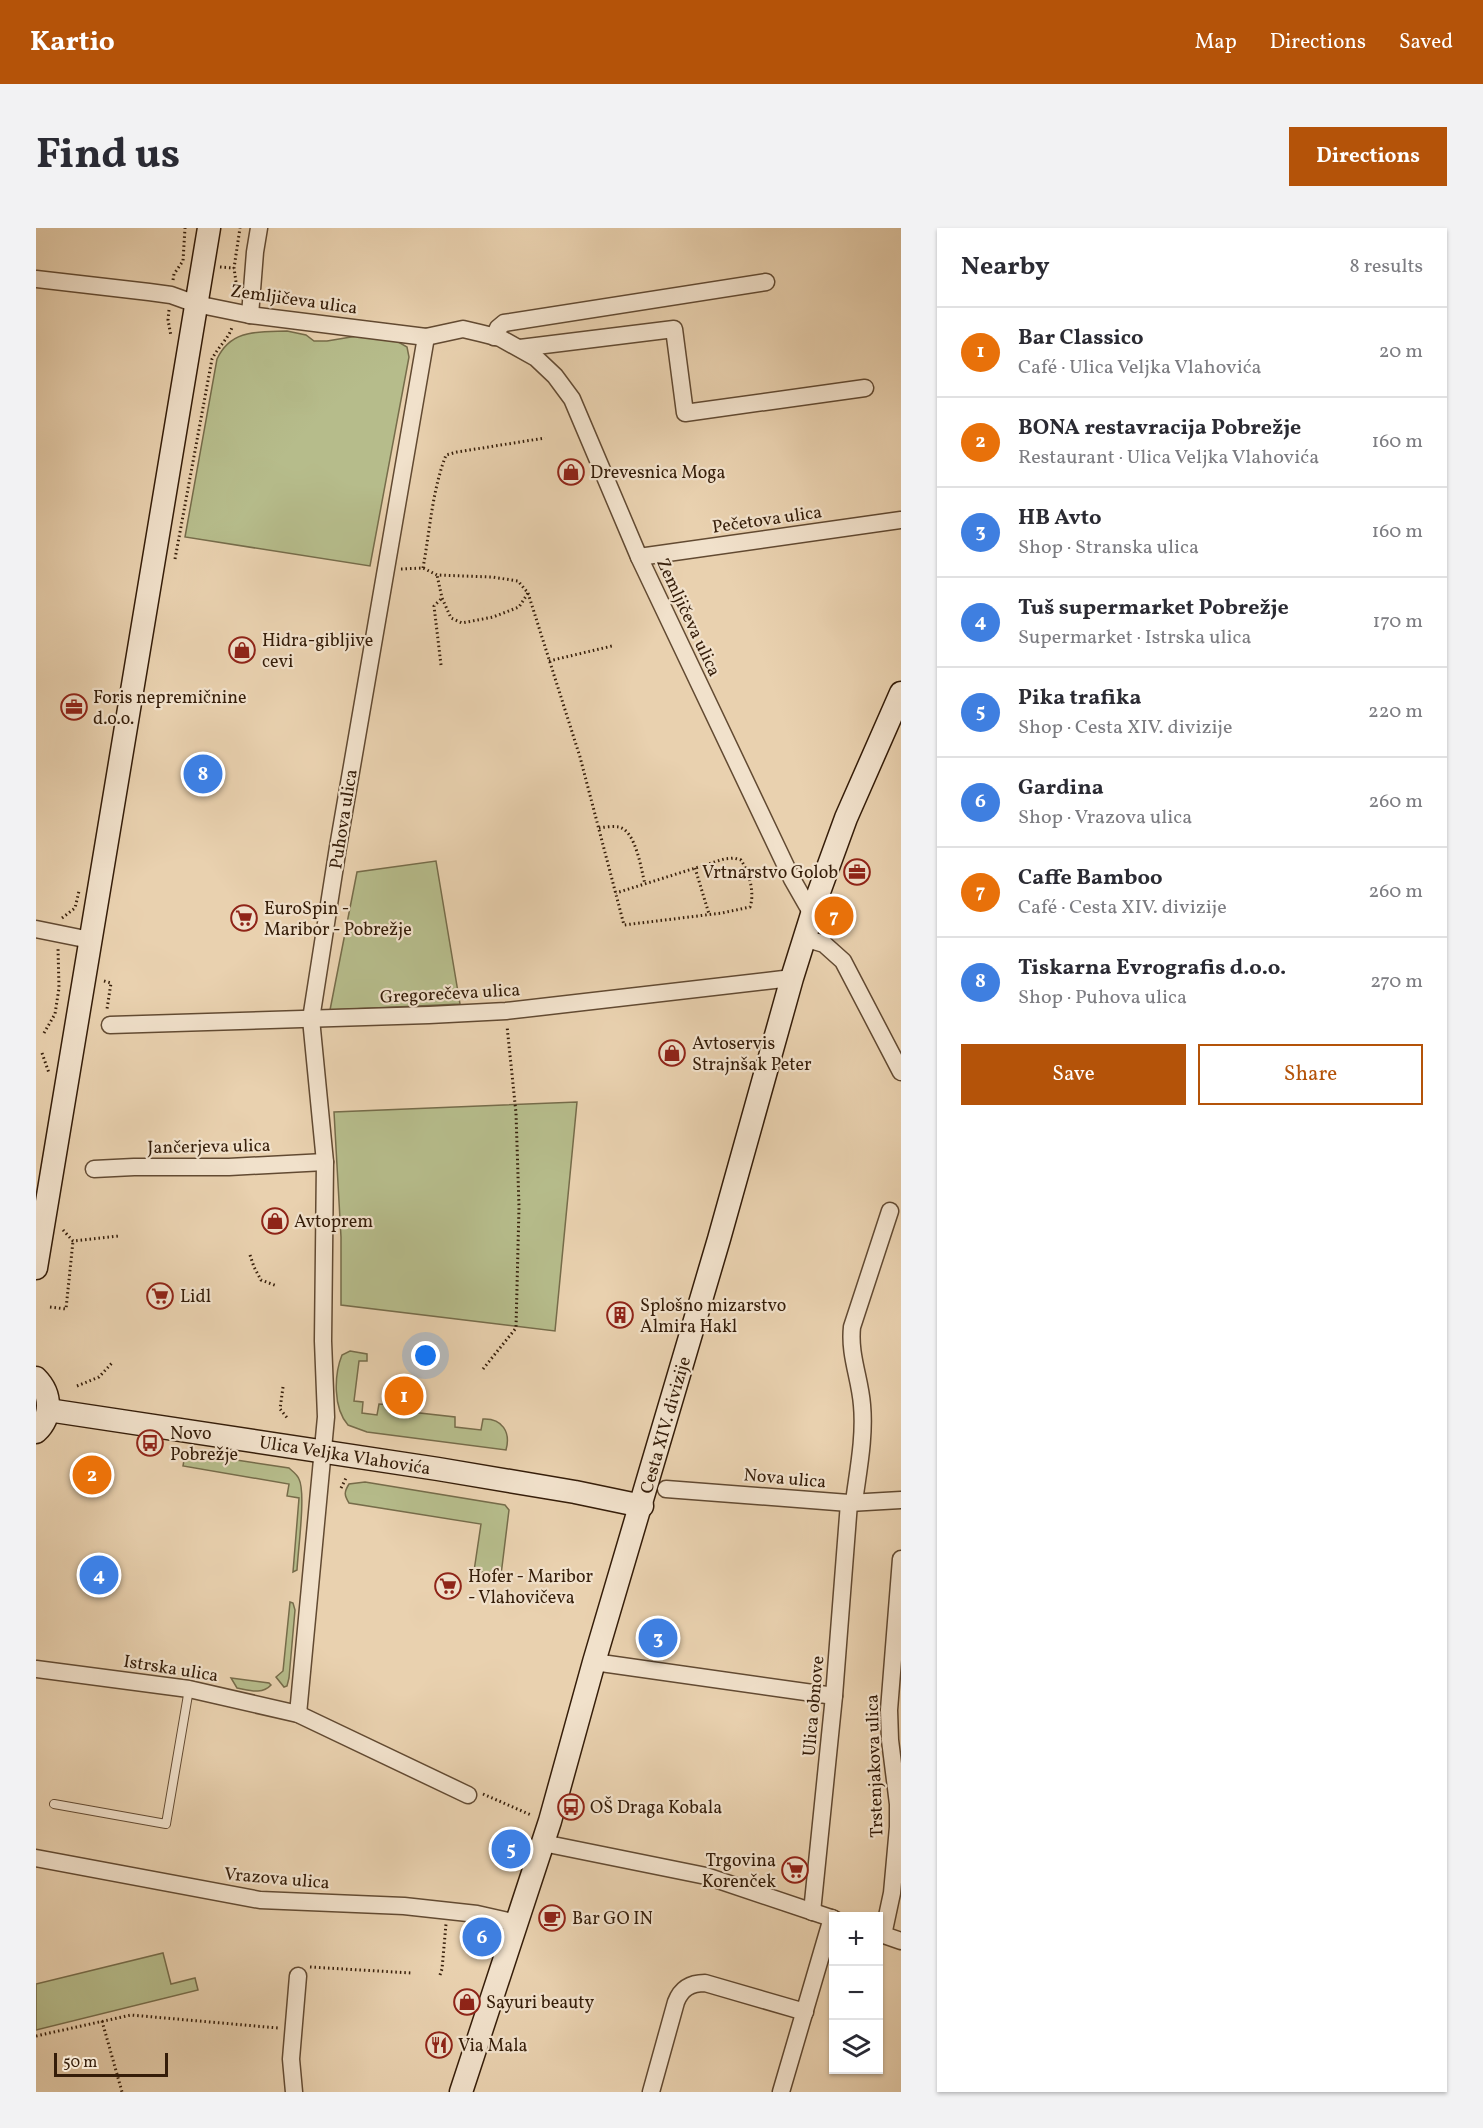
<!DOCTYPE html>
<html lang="en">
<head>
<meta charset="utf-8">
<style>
  body { margin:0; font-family:Vollkorn,serif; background:#f2f2f3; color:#2b2b33 }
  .controls { position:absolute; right:18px; bottom:18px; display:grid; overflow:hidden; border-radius:0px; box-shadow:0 2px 4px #0004 }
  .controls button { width:54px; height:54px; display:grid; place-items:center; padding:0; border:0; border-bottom:2px solid #e1e1e2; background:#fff; color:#2b2b33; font:30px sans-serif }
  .scale { position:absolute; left:18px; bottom:15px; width:114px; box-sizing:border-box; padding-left:6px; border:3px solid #351d09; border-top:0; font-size:16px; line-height:21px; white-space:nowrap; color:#351d09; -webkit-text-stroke:4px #f1e1cb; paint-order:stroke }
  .you { position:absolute; left:390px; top:1128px; width:21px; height:21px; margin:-15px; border:4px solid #fff; border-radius:50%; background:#1a73e8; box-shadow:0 0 0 9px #1a73e833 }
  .badge { display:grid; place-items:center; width:39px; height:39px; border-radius:50%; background:#b45309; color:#fff; font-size:20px; font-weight:700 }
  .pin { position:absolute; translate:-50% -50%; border:3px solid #fff; box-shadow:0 2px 6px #0006 }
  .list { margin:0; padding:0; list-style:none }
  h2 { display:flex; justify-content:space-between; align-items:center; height:78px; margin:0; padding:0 24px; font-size:26px }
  h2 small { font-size:20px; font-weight:400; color:#7c7c81 }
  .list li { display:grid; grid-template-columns:39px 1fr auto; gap:18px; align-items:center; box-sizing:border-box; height:90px; padding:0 24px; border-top:2px solid #e1e1e2 }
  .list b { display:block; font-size:22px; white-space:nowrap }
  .list p { margin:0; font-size:20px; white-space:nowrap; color:#7c7c81 }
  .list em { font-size:20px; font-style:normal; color:#7c7c81 }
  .actions { display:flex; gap:12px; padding:18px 24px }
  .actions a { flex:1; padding:14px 0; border:2px solid #b45309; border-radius:0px; text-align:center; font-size:21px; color:#b45309 }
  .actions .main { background:#b45309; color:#fff }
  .icon { flex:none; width:33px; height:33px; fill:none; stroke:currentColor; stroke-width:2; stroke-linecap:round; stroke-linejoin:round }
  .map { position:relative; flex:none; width:865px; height:1864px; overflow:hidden; border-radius:0px }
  header { display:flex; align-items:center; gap:36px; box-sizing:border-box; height:84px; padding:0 30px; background:#b45309; color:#fff }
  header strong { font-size:28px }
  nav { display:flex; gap:33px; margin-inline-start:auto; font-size:21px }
  .intro { display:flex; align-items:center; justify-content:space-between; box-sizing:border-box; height:144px; padding:0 36px }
  h1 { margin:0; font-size:42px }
  .button { padding:15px 27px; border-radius:0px; background:#b45309; color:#fff; font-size:21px; font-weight:700 }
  main { display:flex; gap:36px; padding:0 36px }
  aside { flex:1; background:#fff; border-radius:0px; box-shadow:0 2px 4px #0004 }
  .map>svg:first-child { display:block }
  .green { fill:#b6bc8b; stroke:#766c4a; stroke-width:1.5 }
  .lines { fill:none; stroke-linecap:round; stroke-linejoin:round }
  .lane-casing { stroke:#624a32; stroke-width:10 }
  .street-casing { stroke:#624a32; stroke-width:19 }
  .secondary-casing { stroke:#351d09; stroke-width:25 }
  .path { stroke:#351d09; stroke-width:3; stroke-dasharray:1.5 3; stroke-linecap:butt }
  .lane { stroke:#f1e1cb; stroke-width:8 }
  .street { stroke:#f1e1cb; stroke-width:16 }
  .secondary { stroke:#f1e1cb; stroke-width:22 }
  .labels { text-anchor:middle; stroke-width:4.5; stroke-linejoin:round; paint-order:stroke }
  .street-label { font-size:18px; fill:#351d09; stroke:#f1e1cb }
  .poi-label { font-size:18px; fill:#351d09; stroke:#f1e1cb; text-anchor:start }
</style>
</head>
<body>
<header>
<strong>Kartio</strong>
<nav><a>Map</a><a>Directions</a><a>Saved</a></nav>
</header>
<div class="intro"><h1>Find us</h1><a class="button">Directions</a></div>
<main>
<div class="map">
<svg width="865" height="1864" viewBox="0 0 865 1864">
  <rect width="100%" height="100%" fill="#e9d1af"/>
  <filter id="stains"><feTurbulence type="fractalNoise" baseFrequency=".00333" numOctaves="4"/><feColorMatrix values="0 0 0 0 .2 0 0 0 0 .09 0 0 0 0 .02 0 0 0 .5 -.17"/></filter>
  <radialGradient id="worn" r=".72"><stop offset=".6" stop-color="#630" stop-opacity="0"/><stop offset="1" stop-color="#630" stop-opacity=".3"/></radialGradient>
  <!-- green -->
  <g class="green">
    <path d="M251 103 270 107 278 113H291L321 108 359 112 371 119 373 129 334 338 149 309 181 131C195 101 222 104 251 103Z"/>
    <path d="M400 633 424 776 294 782 321 644Z"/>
    <path d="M541 874 519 1103 305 1077V1009L298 884Z"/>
    <path d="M314 1123 331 1126V1133H323L318 1173 327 1174 326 1185 341 1187 343 1176 355 1177 366 1183 419 1189V1199L445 1202 447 1191C466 1190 475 1204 470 1222L331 1204 312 1197C297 1180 298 1147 306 1127Z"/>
    <path d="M161 1226 253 1240C256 1243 261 1246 263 1251 270 1265 262 1322 261 1342L257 1344 263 1270 251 1268 253 1256 147 1238 149 1227Z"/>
    <path d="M329 1254 469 1277 473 1282 465 1347 438 1343 445 1296 313 1275C308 1267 308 1264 313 1256Z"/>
    <path d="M254 1374 257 1375 259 1382 253 1450 251 1458 248 1459 240 1449 247 1443Z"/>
    <path d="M195 1450 233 1455 235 1457C226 1467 213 1462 201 1460Z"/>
    <path d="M127 1725 135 1756 159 1750 162 1762 0 1802V1756Z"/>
  </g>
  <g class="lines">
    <!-- lane casing -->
    <g class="lane-casing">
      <path id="lane" d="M18 1576 130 1596 153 1461"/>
    </g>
    <!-- street casing -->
    <g class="street-casing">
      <g id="street">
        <path d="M0 51 113 64 135 67 160 76 214 87 390 109 427 101 444 105 464 110 500 130 519 148 536 171 603 329 756 651 776 686"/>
        <path d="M214 87 219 24 223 0"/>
        <path d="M458 109 462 100 468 95 730 54"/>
        <path d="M484 120 638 101 649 185 829 160"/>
        <path d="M603 329 865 292"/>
        <path d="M0 701 54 712"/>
        <path d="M768 710 788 716 807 733 865 844"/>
        <path d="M74 797 393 787 470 783 756 750"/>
        <path d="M58 941 98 939H193L289 934"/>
        <path d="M630 1261 813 1275 865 1272"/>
        <path d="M818 1274C822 1243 829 1209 826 1177 824 1150 813 1127 816 1099L854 983"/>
        <path d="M558 1434 798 1468"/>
        <path d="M0 1441 153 1461 262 1486 432 1567"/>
        <path d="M262 1486 290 1189 287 1113 289 934 275 791 302 619 390 109"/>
        <path d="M507 1615 670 1648 798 1691"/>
        <path d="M0 1630 224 1672 368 1678 441 1686 481 1695"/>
        <path d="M776 1684 798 1468 813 1275"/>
        <path d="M842 1705 865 1713"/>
        <path d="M847 1707 856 1665 862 1599V1576L854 1512 853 1482 865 1331"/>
        <path d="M258 1864 255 1831 262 1748"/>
        <path d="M615 1864 640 1774C645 1761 654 1755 669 1755L769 1784"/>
        <path d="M745 1864 796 1690"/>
      </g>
    </g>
    <!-- secondary casing -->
    <g class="secondary-casing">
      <g id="secondary">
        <path d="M0 1040 173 0"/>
        <path d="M0 1150C16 1166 16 1189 0 1204"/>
        <path d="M12 1182 402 1241 539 1264 606 1278"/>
        <path d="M425 1864 514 1593 558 1434 683 1011 756 750 783 664 810 590 865 465"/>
      </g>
    </g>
    <!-- path -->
    <g class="path">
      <path d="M184 39 198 40"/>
      <path d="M137 52 138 46 147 33 149 0"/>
      <path d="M200 54 198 40 204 0"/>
      <path d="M133 82 132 92 135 108"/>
      <path d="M139 331 176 131C182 119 193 110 196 99"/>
      <path d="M387 340C394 302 396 263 410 227L421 224 509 210"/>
      <path d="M365 341 387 340 401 347 456 349 482 353 492 365 483 379 457 389 426 395 415 390 406 370 401 347"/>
      <path d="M492 365 544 529 588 697 686 685 714 679C719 665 713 644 705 632L698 630 688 631 580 665"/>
      <path d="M513 433 576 418"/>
      <path d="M405 437 398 378 406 370"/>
      <path d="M563 600C569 599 577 598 583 599 600 603 605 641 609 656"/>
      <path d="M659 640 673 686"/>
      <path d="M26 690 39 680 43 663"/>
      <path d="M68 753 75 755 71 781"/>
      <path d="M8 805 19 786 23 760 22 720"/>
      <path d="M6 825 13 845"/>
      <path d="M27 1002 37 1013 83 1008"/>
      <path d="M214 1027 218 1039 225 1052 241 1058"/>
      <path d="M14 1079 30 1081 37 1013"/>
      <path d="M447 1141 480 1100 483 979 480 885 471 798"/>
      <path d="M41 1158 63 1149 76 1135"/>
      <path d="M247 1159 244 1181 252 1191"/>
      <path d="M305 1260 310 1250"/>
      <path d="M447 1566 495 1587"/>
      <path d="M274 1739 375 1745"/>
      <path d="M404 1747 406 1741 410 1696"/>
      <path d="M66 1793 86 1864"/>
      <path d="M0 1808 95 1787 242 1800"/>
    </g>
    <!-- lane -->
    <use href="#lane" class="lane"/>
    <!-- street -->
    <use href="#street" class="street"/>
    <!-- secondary -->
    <use href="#secondary" class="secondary"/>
  </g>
  <!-- icons -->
  <defs>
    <g id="shop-ring" transform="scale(1.35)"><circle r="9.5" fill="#f1e1cb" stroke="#8f2418" stroke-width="1.5"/><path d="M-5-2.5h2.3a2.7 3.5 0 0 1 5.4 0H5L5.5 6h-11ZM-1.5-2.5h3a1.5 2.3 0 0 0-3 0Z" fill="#8f2418"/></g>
    <g id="office-ring" transform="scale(1.35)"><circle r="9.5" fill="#f1e1cb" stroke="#8f2418" stroke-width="1.5"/><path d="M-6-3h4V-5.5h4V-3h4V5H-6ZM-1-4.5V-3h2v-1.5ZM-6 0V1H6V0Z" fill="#8f2418"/></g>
    <g id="supermarket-ring" transform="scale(1.35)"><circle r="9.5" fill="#f1e1cb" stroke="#8f2418" stroke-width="1.5"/><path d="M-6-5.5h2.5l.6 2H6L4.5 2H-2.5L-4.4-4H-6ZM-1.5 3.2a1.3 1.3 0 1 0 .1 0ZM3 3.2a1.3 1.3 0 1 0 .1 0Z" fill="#8f2418"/></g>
    <g id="building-ring" transform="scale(1.35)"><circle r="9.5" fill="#f1e1cb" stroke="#8f2418" stroke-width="1.5"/><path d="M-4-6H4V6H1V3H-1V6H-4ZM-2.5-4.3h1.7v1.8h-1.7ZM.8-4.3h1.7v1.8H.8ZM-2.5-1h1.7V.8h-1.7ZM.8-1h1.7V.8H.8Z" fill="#8f2418"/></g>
    <g id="bus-ring" transform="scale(1.35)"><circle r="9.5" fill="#f1e1cb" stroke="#8f2418" stroke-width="1.5"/><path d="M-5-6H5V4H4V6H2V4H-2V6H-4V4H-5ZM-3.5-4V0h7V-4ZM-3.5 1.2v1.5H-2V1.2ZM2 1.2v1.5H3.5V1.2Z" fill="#8f2418"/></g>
    <g id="cafe-ring" transform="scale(1.35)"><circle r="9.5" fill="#f1e1cb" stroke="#8f2418" stroke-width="1.5"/><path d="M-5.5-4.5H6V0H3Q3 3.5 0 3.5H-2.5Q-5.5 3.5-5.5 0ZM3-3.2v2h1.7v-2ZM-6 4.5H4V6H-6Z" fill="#8f2418"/></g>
    <g id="restaurant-ring" transform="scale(1.35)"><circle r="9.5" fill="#f1e1cb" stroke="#8f2418" stroke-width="1.5"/><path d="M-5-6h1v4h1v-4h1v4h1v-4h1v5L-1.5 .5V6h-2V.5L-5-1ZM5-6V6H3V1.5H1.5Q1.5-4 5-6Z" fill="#8f2418"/></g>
  </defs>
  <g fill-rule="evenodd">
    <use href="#shop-ring" x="535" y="244"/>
    <use href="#shop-ring" x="206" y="422"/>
    <use href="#office-ring" x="38" y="479"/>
    <use href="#office-ring" x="821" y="644"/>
    <use href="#supermarket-ring" x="208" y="690"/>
    <use href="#shop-ring" x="636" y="825"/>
    <use href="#shop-ring" x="239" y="993"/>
    <use href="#supermarket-ring" x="124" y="1068"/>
    <use href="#building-ring" x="584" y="1087"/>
    <use href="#bus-ring" x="114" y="1215"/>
    <use href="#supermarket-ring" x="412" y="1358"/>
    <use href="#bus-ring" x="535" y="1579"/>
    <use href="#supermarket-ring" x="759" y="1642"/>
    <use href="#cafe-ring" x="516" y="1690"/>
    <use href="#shop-ring" x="431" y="1774"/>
    <use href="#restaurant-ring" x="403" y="1817"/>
  </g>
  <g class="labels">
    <!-- street labels -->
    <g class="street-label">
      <text transform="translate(258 71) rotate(8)" y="6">Zemljičeva ulica</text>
      <text transform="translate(731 291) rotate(-8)" y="6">Pečetova ulica</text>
      <text transform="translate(653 389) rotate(65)" y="6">Zemljičeva ulica</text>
      <text transform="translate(307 591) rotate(-81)" y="6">Puhova ulica</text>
      <text transform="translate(414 765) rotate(-3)" y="6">Gregorečeva ulica</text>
      <text transform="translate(173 918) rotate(-1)" y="6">Jančerjeva ulica</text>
      <text transform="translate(629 1197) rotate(-74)" y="6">Cesta XIV. divizije</text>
      <text transform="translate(309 1227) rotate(9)" y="6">Ulica Veljka Vlahovića</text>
      <text transform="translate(749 1250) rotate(5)" y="6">Nova ulica</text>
      <text transform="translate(135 1440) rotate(9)" y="6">Istrska ulica</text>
      <text transform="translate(777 1478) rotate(-85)" y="6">Ulica obnove</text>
      <text transform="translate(838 1538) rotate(-92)" y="6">Trstenjakova ulica</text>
      <text transform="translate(241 1650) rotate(5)" y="6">Vrazova ulica</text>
    </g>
    <!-- poi labels -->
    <g class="poi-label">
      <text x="554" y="250">Drevesnica Moga</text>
      <text x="226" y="418">Hidra-gibljive<tspan x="226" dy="21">cevi</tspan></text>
      <text x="57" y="475">Foris nepremičnine<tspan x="57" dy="21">d.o.o.</tspan></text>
      <text x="802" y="650" text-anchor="end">Vrtnarstvo Golob</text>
      <text x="228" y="686">EuroSpin -<tspan x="228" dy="21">Maribor - Pobrežje</tspan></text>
      <text x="656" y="821">Avtoservis<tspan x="656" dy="21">Strajnšak Peter</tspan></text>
      <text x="258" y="999">Avtoprem</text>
      <text x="144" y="1074">Lidl</text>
      <text x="604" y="1083">Splošno mizarstvo<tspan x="604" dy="21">Almira Hakl</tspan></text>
      <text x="134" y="1211">Novo<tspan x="134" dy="21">Pobrežje</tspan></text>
      <text x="432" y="1354">Hofer - Maribor<tspan x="432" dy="21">- Vlahovičeva</tspan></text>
      <text x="554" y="1585">OŠ Draga Kobala</text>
      <text x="740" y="1638" text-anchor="end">Trgovina<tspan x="740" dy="21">Korenček</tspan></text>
      <text x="536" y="1696">Bar GO IN</text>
      <text x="450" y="1780">Sayuri beauty</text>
      <text x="422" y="1823">Via Mala</text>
    </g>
  </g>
  <rect width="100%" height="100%" filter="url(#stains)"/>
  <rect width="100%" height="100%" fill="url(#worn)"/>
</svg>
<div class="controls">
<button>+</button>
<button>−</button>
<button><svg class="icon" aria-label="layers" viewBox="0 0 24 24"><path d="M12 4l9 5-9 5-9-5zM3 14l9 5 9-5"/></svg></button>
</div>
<div class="scale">50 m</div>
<div class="you"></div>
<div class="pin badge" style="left:368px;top:1168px;background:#e8710a">1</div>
<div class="pin badge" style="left:56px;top:1247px;background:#e8710a">2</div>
<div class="pin badge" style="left:622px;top:1410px;background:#3f7fe0">3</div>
<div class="pin badge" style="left:63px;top:1347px;background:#3f7fe0">4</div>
<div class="pin badge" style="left:475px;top:1621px;background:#3f7fe0">5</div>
<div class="pin badge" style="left:446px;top:1709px;background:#3f7fe0">6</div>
<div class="pin badge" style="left:798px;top:688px;background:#e8710a">7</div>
<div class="pin badge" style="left:167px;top:546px;background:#3f7fe0">8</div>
</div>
<aside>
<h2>Nearby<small>8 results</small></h2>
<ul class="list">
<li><span class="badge" style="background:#e8710a">1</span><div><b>Bar Classico</b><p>Café · Ulica Veljka Vlahovića</p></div><em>20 m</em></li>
<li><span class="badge" style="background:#e8710a">2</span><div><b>BONA restavracija Pobrežje</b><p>Restaurant · Ulica Veljka Vlahovića</p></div><em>160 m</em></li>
<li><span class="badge" style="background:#3f7fe0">3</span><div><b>HB Avto</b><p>Shop · Stranska ulica</p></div><em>160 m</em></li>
<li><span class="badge" style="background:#3f7fe0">4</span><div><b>Tuš supermarket Pobrežje</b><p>Supermarket · Istrska ulica</p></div><em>170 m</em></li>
<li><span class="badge" style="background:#3f7fe0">5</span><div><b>Pika trafika</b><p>Shop · Cesta XIV. divizije</p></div><em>220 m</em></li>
<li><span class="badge" style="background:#3f7fe0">6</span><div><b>Gardina</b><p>Shop · Vrazova ulica</p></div><em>260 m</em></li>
<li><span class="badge" style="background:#e8710a">7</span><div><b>Caffe Bamboo</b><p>Café · Cesta XIV. divizije</p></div><em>260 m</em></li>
<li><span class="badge" style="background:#3f7fe0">8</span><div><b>Tiskarna Evrografis d.o.o.</b><p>Shop · Puhova ulica</p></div><em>270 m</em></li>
</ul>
<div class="actions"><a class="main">Save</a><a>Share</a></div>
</aside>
</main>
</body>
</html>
